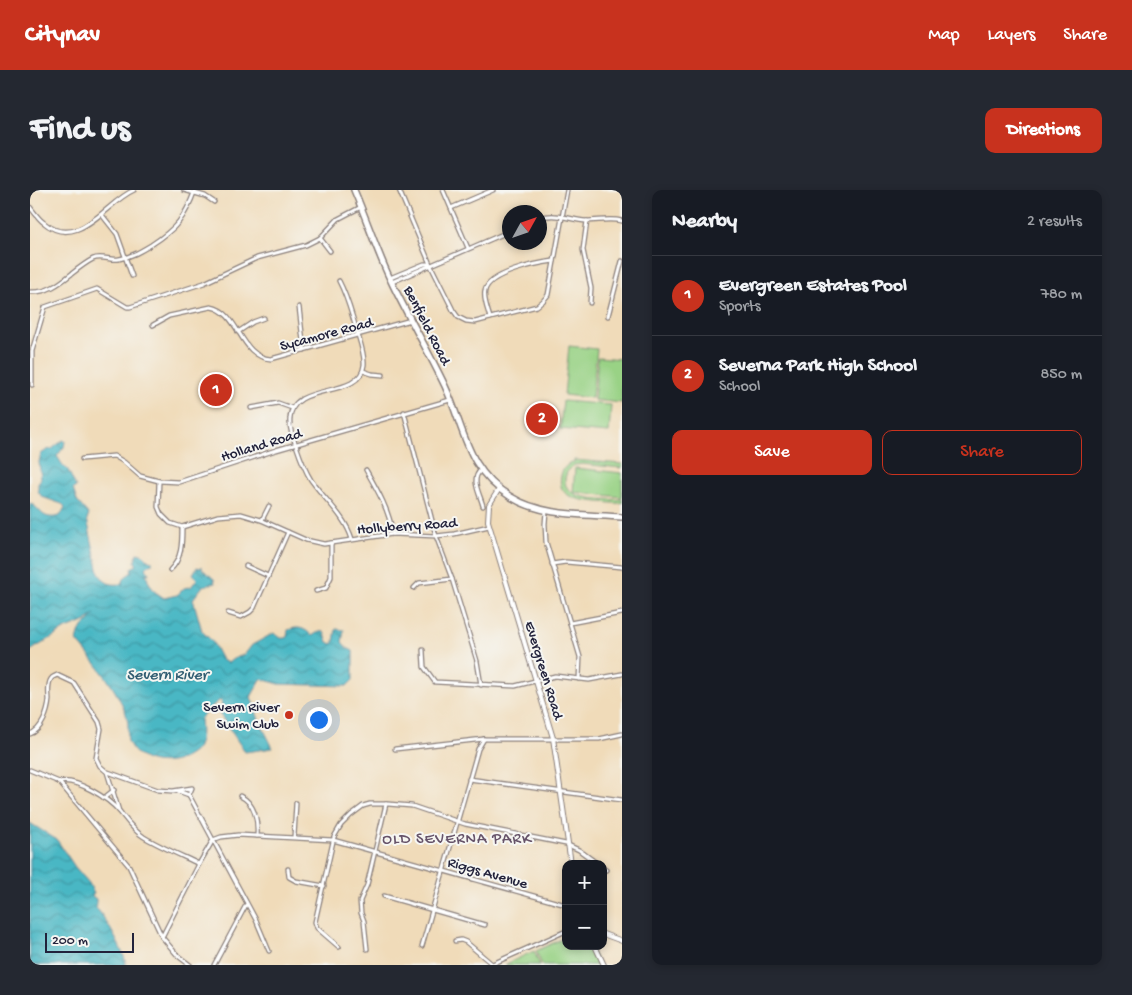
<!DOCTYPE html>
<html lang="en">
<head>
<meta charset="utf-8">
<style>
  body { margin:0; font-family:"Gochi Hand",sans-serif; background:#242831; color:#f1f3f6 }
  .controls { position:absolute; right:15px; bottom:15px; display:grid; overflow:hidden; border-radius:10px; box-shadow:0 2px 8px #0003 }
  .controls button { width:45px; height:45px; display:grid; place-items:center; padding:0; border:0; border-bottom:1px solid #363941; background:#171b24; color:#f1f3f6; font:25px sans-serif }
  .compass { position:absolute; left:472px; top:15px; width:45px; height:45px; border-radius:50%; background:#171b24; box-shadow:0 2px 8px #0003; rotate:50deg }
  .scale { position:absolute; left:15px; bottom:12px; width:89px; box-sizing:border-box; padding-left:5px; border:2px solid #22223b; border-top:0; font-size:14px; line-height:18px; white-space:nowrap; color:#22223b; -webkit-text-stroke:4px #f6f6f2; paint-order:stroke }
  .you { position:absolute; left:288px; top:529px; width:18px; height:18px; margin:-12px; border:4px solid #fff; border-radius:50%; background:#1a73e8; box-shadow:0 0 0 8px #1a73e833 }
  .badge { display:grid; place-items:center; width:32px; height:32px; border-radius:50%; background:#c8321e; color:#fff; font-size:16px; font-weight:700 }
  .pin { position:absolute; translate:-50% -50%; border:2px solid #fff; box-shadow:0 1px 5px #0006 }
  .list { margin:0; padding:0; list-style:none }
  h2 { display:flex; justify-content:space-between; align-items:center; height:65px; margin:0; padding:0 20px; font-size:21px }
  h2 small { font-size:16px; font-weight:400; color:#9ea1a6 }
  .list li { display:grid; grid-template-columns:32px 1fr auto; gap:15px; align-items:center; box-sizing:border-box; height:80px; padding:0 20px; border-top:1px solid #363941 }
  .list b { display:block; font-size:19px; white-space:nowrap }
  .list p { margin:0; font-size:16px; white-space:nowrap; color:#9ea1a6 }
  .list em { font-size:16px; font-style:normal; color:#9ea1a6 }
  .actions { display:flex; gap:10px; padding:15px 20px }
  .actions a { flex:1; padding:11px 0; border:1px solid #c8321e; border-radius:10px; text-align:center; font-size:18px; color:#c8321e }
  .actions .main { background:#c8321e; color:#fff }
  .map { position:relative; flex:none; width:592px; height:775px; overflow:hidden; border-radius:10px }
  header { display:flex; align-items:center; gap:30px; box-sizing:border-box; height:70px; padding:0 25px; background:#c8321e; color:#fff }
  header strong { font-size:24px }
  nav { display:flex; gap:28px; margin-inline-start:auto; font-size:18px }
  .intro { display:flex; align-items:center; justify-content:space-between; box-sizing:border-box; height:120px; padding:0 30px }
  h1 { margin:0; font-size:35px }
  .button { padding:12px 22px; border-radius:10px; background:#c8321e; color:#fff; font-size:18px; font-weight:700 }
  main { display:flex; gap:30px; padding:0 30px }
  aside { flex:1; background:#171b24; border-radius:10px; box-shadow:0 2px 8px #0003 }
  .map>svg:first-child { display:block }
  .grass { fill:#99d285; stroke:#5e7a60 }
  .water { fill:url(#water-waves); stroke:#366c80 }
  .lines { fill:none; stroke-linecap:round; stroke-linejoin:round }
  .minor-casing { stroke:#897e7a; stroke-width:5.5 }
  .tertiary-casing { stroke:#897e7a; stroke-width:6 }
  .primary-casing { stroke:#897e7a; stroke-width:8 }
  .minor { stroke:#fff; stroke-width:3 }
  .tertiary { stroke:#fff; stroke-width:4 }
  .primary { stroke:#fff; stroke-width:5 }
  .poi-dot { fill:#c8321e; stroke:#f6f6f2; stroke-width:2 }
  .labels { text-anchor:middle; stroke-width:4; stroke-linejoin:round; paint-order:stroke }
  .street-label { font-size:15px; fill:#22223b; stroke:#f6f6f2 }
  .poi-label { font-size:15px; fill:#22223b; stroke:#f6f6f2; text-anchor:end }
  .water-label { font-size:16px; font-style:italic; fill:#325e72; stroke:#f6f6f2 }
  .neighbourhood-label { font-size:16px; letter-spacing:1px; fill:#665369; stroke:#f6f6f2 }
</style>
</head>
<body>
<header>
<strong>Citynav</strong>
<nav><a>Map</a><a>Layers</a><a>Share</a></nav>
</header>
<div class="intro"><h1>Find us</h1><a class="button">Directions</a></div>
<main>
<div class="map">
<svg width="592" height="775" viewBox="0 0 592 775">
  <defs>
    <pattern id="water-waves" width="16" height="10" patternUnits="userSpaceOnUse" patternTransform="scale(1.25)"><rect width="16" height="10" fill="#49b7c4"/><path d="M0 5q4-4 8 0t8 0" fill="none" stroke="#3c94a0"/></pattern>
  </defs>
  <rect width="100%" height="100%" fill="#f6f6f2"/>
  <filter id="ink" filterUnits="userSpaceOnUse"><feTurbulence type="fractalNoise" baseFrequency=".02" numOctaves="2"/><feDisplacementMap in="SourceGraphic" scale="10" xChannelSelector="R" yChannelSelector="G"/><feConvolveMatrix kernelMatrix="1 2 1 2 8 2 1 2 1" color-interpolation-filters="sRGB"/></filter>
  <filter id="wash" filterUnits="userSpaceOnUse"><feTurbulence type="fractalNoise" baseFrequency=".0096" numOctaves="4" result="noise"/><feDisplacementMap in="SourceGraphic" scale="20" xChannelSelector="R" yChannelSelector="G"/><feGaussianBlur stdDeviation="1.12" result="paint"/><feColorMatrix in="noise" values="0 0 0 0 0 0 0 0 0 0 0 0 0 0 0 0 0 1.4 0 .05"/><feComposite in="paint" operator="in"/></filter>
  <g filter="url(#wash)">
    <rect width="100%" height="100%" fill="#f0dbb9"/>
    <!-- grass -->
    <g class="grass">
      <path d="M539 156 567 159 562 208 534 205Z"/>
      <path d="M568 167 592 169V213L564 210Z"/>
      <path d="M533 211 581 215 579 243 530 239Z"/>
      <path d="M544 270 592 274V278L552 274 544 275 537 282C524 311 575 310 592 309V313C584 314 576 312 568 312 552 310 526 309 531 286 532 279 537 274 544 272Z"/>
      <path d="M545 278 592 283V307L543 302Z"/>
      <path d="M536 747V756H560L569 775H512L506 761Z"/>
      <path d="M504 761 510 775H476V774Z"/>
    </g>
    <!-- water -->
    <g class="water">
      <path d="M33 250 35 251 34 257 27 266 32 274 38 280 46 297 43 299 47 311 59 325 57 329 69 383C75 394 80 395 92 394L95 387 102 382 101 378 107 375 105 372 107 363 114 365 119 370 122 371V374L119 375 116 378 119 384 115 383 118 387 117 389 124 401 134 408 147 405 154 398 161 397 167 389 163 384 167 377 170 378 172 376V379L184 389 185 393 173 396 163 409 172 441 182 451 192 470 198 473 203 469 215 464 222 455 244 443C248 447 251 450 257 447L258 440C268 436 275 438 282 446L290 441 294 442 298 452 302 454 304 452 306 439 314 440 312 452 317 458 323 461V490L317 496 249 494 231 489 221 507 229 530 243 558 215 562 189 523 192 513 190 510 180 518 170 529C171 542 173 556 161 564 142 578 107 576 98 551 97 546 98 541 98 536 98 529 95 520 92 514 80 490 64 471 47 451L50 440 65 424 54 432 34 440 0 461V313C12 319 11 331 30 326L35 317 32 314 12 307 8 301V294L11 288 9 272 11 264 17 260 22 259Z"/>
      <path d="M0 633 27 650 45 677 59 693 64 704 62 706 66 709V718C74 725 96 765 96 775H0Z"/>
    </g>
  </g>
  <g filter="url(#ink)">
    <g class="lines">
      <!-- minor casing -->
      <g class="minor-casing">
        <g id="minor">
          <path d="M154 0 175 6 184 12"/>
          <path d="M369 0 400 74 423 120 428 127 436 131 445 132 507 116 513 111 518 105 537 0"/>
          <path d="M413 0 438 58"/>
          <path d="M0 17C4 22 8 28 13 32 48 62 76 12 104 0"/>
          <path d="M421 18 463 0"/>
          <path d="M72 25 87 44 102 86"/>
          <path d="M510 28C525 22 541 30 556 31 569 31 580 28 592 31"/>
          <path d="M557 31 553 60 561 98 560 113"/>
          <path d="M290 48 300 61"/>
          <path d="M360 88 394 74H399"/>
          <path d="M309 91C317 106 321 122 326 138 329 149 335 164 334 175 330 211 261 190 260 229 259 238 263 248 266 255 270 267 274 279 281 290 295 310 315 326 322 349"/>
          <path d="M362 92 480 41"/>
          <path d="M0 102C26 104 40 81 63 69 71 65 81 71 89 69 101 67 111 61 121 55 146 39 155 28 165 0"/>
          <path d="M269 117 274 160"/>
          <path d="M578 126 592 71"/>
          <path d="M460 128C458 120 453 109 455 101 458 83 508 73 524 71"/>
          <path d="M123 135 139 126 181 117C210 122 209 167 241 169L381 130"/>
          <path d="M208 142 223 132 234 128"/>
          <path d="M333 181 342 184 353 185"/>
          <path d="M2 195V161L15 117 67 99 97 117H100L174 93 227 68 276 55 290 48 308 29 331 17"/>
          <path d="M221 218 248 213 262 218"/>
          <path d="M374 222 406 346 422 389 447 471 451 495"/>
          <path d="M52 269 84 266 94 272 110 286 129 291 149 292 246 260 420 210"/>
          <path d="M336 280C348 301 359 320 363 344"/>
          <path d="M451 280C440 289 450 304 453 316"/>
          <path d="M129 291 128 317 131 324 140 333 152 337 188 326 211 324 231 330 276 350 294 354 363 344 406 346 424 344 459 336"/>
          <path d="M516 321 515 334 516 352 550 467 549 489"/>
          <path d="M232 330 239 316"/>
          <path d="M522 374 536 372 592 377"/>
          <path d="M216 376 238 386"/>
          <path d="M140 380C152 369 152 353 152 337"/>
          <path d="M384 398 389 393 422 389"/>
          <path d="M286 401 296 398 301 387V353"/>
          <path d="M198 423 211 427 220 422 224 418 258 342"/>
          <path d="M540 433 592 423"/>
          <path d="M393 460 394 477 405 492 485 496 525 486 559 490 592 484"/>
          <path d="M0 544C12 540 18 522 19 510 19 504 17 495 21 489 23 486 24 487 27 485L44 493 69 532 71 539 66 568 70 576 77 582 89 621"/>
          <path d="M365 559 454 549H569L592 544"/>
          <path d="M0 580 29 592 99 676 132 747 148 766 160 775"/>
          <path d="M78 582 128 600 143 601 162 598 159 605"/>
          <path d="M439 589 592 610"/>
          <path d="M29 592C47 588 78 608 90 622 97 631 103 640 114 647 131 657 150 665 169 674"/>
          <path d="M148 601 159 605"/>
          <path d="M159 605 226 730 239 761"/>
          <path d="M210 606C225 613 228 631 227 646"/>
          <path d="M74 608 84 600"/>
          <path d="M264 647 266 613"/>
          <path d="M573 678 576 680"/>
          <path d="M258 679 259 687 266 691 294 696"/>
          <path d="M354 706 455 735"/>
          <path d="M132 747 169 674 183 650 191 647 208 645 303 650 536 715"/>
          <path d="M425 751 431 750 436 752 462 774"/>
          <path d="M392 756 448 559 454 549"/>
          <path d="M309 757 287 738 285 732 304 647 311 635 321 625 333 616 340 614H358L382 616 435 634 536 654 549 660 568 674"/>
          <path d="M337 759 334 731 331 723 330 711 337 695 356 614"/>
          <path d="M184 775 216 715"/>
          <path d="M460 775 536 741"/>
        </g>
      </g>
      <!-- tertiary casing -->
      <g class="tertiary-casing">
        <g id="tertiary">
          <path d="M469 299 459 315 458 331 523 548 541 674"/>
          <path d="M573 744 592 751"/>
          <path d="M565 756 574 775"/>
        </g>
      </g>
      <!-- primary casing -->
      <g class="primary-casing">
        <path id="primary" d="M324 0C337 30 347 62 361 91 378 127 398 160 415 196 435 239 436 280 481 307 513 327 555 324 592 327"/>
      </g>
      <!-- minor -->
      <use href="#minor" class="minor"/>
      <!-- tertiary -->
      <use href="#tertiary" class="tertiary"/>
      <!-- primary -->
      <use href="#primary" class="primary"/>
    </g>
  </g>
  <!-- markers -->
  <circle class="poi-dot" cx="259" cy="525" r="5"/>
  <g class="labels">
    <!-- street labels -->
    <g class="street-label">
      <text transform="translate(398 135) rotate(63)" y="5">Benfield Road</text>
      <text transform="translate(296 143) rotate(-15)" y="5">Sycamore Road</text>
      <text transform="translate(231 254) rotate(-17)" y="5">Holland Road</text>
      <text transform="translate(377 335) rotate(-4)" y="5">Hollyberry Road</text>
      <text transform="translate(515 480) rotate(73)" y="5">Evergreen Road</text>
      <text transform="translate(458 682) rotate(16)" y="5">Riggs Avenue</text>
    </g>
    <!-- poi labels -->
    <g class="poi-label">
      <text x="249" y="521">Severn River<tspan x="249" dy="17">Swim Club</tspan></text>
    </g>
    <!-- water labels -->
    <g class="water-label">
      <text x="137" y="489">Severn River</text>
    </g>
    <!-- neighbourhood labels -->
    <g class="neighbourhood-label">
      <text x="427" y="653">OLD SEVERNA PARK</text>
    </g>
  </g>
</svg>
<div class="controls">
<button>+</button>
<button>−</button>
</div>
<svg class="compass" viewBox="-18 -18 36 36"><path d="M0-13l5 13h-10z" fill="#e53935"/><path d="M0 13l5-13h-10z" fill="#9ea1a6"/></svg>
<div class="scale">200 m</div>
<div class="you"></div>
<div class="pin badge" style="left:186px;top:200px">1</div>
<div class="pin badge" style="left:512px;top:229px">2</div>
</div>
<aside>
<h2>Nearby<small>2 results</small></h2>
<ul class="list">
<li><span class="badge">1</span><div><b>Evergreen Estates Pool</b><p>Sports</p></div><em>780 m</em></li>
<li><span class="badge">2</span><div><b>Severna Park High School</b><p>School</p></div><em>850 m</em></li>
</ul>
<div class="actions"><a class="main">Save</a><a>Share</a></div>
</aside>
</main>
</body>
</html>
